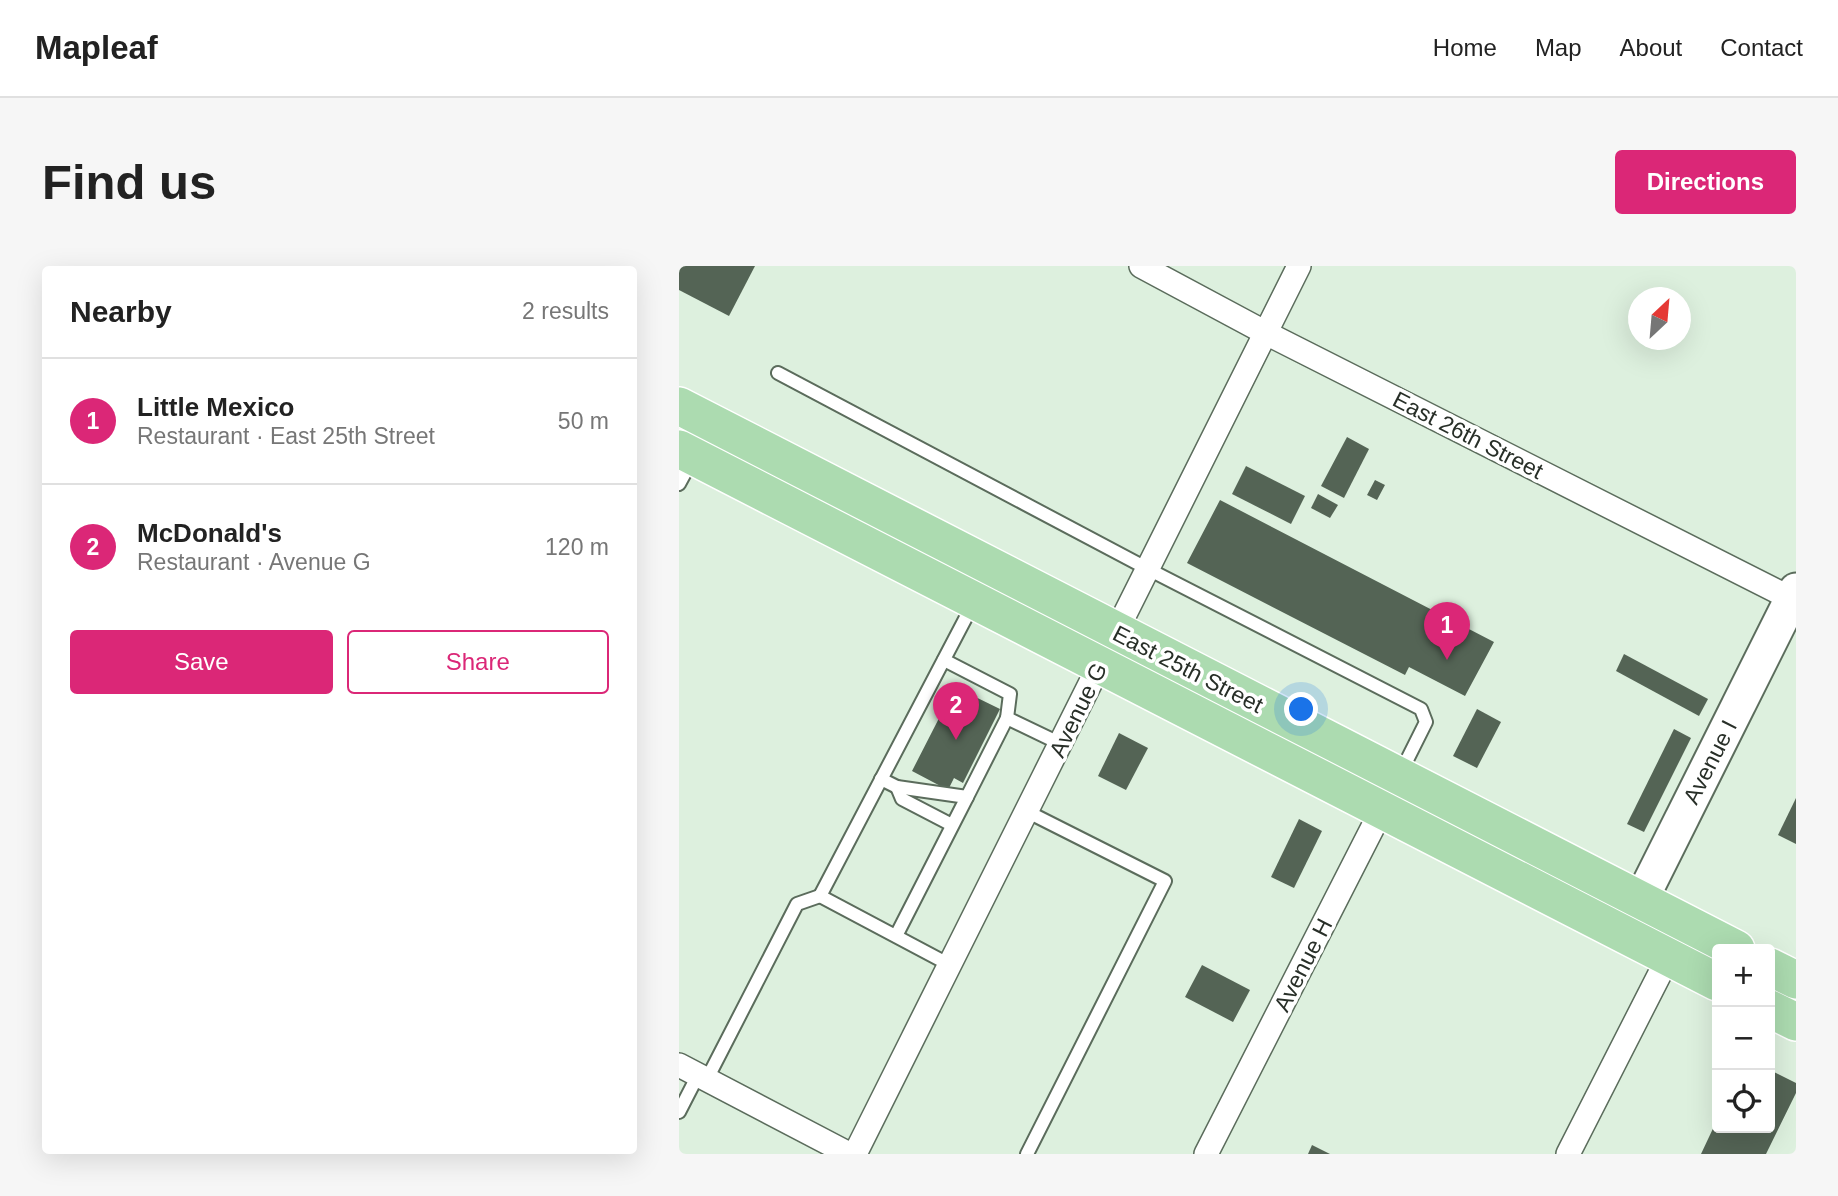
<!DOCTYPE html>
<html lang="en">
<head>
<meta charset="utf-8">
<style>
  body { margin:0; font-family:Helvetica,sans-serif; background:#f6f6f6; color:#222 }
  .controls { position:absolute; right:21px; bottom:21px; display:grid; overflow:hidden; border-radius:7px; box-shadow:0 7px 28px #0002 }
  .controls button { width:63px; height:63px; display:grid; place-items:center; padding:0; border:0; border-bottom:2px solid #e0e0e0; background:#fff; color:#222; font:35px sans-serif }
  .compass { position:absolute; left:949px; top:21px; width:63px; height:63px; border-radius:50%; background:#fff; box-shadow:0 7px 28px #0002; rotate:26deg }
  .you { position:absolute; left:623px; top:444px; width:24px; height:24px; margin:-18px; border:5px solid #fff; border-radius:50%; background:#1a73e8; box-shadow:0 0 0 10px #1a73e833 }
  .badge { display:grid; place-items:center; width:46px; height:46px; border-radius:50%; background:#db2777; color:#fff; font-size:23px; font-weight:700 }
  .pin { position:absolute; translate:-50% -58px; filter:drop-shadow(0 2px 4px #0008) }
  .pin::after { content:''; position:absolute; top:37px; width:24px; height:21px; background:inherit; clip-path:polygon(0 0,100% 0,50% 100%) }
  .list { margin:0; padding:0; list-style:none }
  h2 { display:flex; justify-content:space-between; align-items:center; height:91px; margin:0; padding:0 28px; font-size:30px }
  h2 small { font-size:23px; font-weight:400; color:#767676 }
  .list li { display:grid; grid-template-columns:46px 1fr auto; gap:21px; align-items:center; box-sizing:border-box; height:126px; padding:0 28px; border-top:2px solid #e0e0e0 }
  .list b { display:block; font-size:26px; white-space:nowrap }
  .list p { margin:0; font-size:23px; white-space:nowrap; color:#767676 }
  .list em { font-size:23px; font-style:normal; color:#767676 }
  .actions { display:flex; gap:14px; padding:21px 28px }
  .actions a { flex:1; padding:16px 0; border:2px solid #db2777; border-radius:7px; text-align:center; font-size:24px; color:#db2777 }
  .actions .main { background:#db2777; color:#fff }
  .icon { flex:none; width:38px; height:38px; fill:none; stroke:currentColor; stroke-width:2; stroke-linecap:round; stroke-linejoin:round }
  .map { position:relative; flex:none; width:1117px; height:888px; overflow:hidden; border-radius:7px }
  header { display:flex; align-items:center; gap:42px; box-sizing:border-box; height:98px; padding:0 35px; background:#fff; border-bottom:2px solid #e0e0e0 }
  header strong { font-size:33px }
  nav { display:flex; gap:38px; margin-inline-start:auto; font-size:24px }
  .intro { display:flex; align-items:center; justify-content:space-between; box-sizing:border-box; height:168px; padding:0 42px }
  h1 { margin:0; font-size:49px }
  .button { padding:18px 32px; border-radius:7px; background:#db2777; color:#fff; font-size:24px; font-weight:700 }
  main { display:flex; gap:42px; padding:0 42px }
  aside { flex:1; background:#fff; border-radius:7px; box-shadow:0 7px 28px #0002 }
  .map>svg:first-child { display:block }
  .building { fill:#546455 }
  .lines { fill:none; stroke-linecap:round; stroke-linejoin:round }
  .lane-casing { stroke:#5b6c5c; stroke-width:16 }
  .street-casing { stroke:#5b6c5c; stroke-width:26 }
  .secondary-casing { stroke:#5b6c5c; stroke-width:37 }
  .primary-casing { stroke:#fff; stroke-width:40 }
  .lane { stroke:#fff; stroke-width:12 }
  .street { stroke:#fff; stroke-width:23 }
  .secondary { stroke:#fff; stroke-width:33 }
  .primary { stroke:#acdbb0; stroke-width:37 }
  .labels { text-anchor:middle; stroke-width:7; stroke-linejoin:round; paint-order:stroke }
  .street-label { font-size:23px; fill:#282f28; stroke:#fff }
</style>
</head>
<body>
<header>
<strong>Mapleaf</strong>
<nav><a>Home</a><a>Map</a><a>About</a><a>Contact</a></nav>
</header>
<div class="intro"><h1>Find us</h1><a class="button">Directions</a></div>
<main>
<aside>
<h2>Nearby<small>2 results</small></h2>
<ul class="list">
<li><span class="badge">1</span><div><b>Little Mexico</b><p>Restaurant · East 25th Street</p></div><em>50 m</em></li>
<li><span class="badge">2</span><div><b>McDonald's</b><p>Restaurant · Avenue G</p></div><em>120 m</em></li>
</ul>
<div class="actions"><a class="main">Save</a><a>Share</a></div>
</aside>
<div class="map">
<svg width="1117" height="888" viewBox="0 0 1117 888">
  <rect width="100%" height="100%" fill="#ddf0de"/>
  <!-- building -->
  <g class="building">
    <path d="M0 0H76L50 50 0 24Z"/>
    <path d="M668 171 690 183 665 232 642 220Z"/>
    <path d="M567 200 626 230 612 258 553 228Z"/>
    <path d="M696 214 706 219 698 234 688 229Z"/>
    <path d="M639 228 659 239 651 252 632 242Z"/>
    <path d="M541 234 815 376 786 430 730 401 726 409 508 297Z"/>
    <path d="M945 388 1029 433 1020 450 937 405Z"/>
    <path d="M276 421 321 443 284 517 275 512 269 524 233 505Z"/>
    <path d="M798 443 822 456 798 502 774 490Z"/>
    <path d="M995 463 1012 472 965 566 948 558Z"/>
    <path d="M440 467 469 482 447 524 419 510Z"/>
    <path d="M1117 532V578L1099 569Z"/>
    <path d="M620 553 643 565 615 622 592 611Z"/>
    <path d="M523 699 571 724 554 756 506 731Z"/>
    <path d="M1091 804 1117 817V827L1087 888H1022L1038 854V862H1091Z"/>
    <path d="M633 879 651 888H629Z"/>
  </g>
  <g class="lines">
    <!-- lane casing -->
    <g class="lane-casing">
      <g id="lane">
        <path d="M99 107 469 303 742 443 747 456 722 506"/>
        <path d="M0 218 13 194"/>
        <path d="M265 394 331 428 328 452 382 478"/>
        <path d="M202 513 218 521 288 531 328 452"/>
        <path d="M218 521 223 533 273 559"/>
        <path d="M218 668 288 531"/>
        <path d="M271 699 141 630 294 338"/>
        <path d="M28 813 118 638 141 630"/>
        <path d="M0 846 19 809"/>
        <path d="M348 888 486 615 349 546"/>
      </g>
    </g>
    <!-- street casing -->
    <g class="street-casing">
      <g id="street">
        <path d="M462 0 587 67 1117 335"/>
        <path d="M0 799 170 888"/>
        <path d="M176 888 620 0"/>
        <path d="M527 888 720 510"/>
        <path d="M889 888 994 682"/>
      </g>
    </g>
    <!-- secondary casing -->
    <g class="secondary-casing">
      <path id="secondary" d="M951 656 1117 324"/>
    </g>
    <!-- primary casing -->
    <g class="primary-casing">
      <g id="primary">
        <path d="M0 140 1057 683"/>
        <path d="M0 183 1038 716"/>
        <path d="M1091 701 1117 714"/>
        <path d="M1091 743 1117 756"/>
      </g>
    </g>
    <!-- lane -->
    <use href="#lane" class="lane"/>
    <!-- street -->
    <use href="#street" class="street"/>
    <!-- secondary -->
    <use href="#secondary" class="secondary"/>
    <!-- primary -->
    <use href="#primary" class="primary"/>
  </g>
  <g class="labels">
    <!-- street labels -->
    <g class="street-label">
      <text transform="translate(789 169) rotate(27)" y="8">East 26th Street</text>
      <text transform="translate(509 403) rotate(27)" y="8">East 25th Street</text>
      <text transform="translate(399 444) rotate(-64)" y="8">Avenue G</text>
      <text transform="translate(1031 496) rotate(-63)" y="8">Avenue I</text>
      <text transform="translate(624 699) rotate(-63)" y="8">Avenue H</text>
    </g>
  </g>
</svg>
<div class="controls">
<button>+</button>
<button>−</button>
<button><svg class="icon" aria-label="locate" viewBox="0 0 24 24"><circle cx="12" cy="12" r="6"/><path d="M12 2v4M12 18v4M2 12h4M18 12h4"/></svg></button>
</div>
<svg class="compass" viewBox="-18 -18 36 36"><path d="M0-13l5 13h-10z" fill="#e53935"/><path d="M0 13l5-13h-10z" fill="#767676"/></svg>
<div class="you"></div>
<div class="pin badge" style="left:768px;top:394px">1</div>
<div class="pin badge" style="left:277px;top:474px">2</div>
</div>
</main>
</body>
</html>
